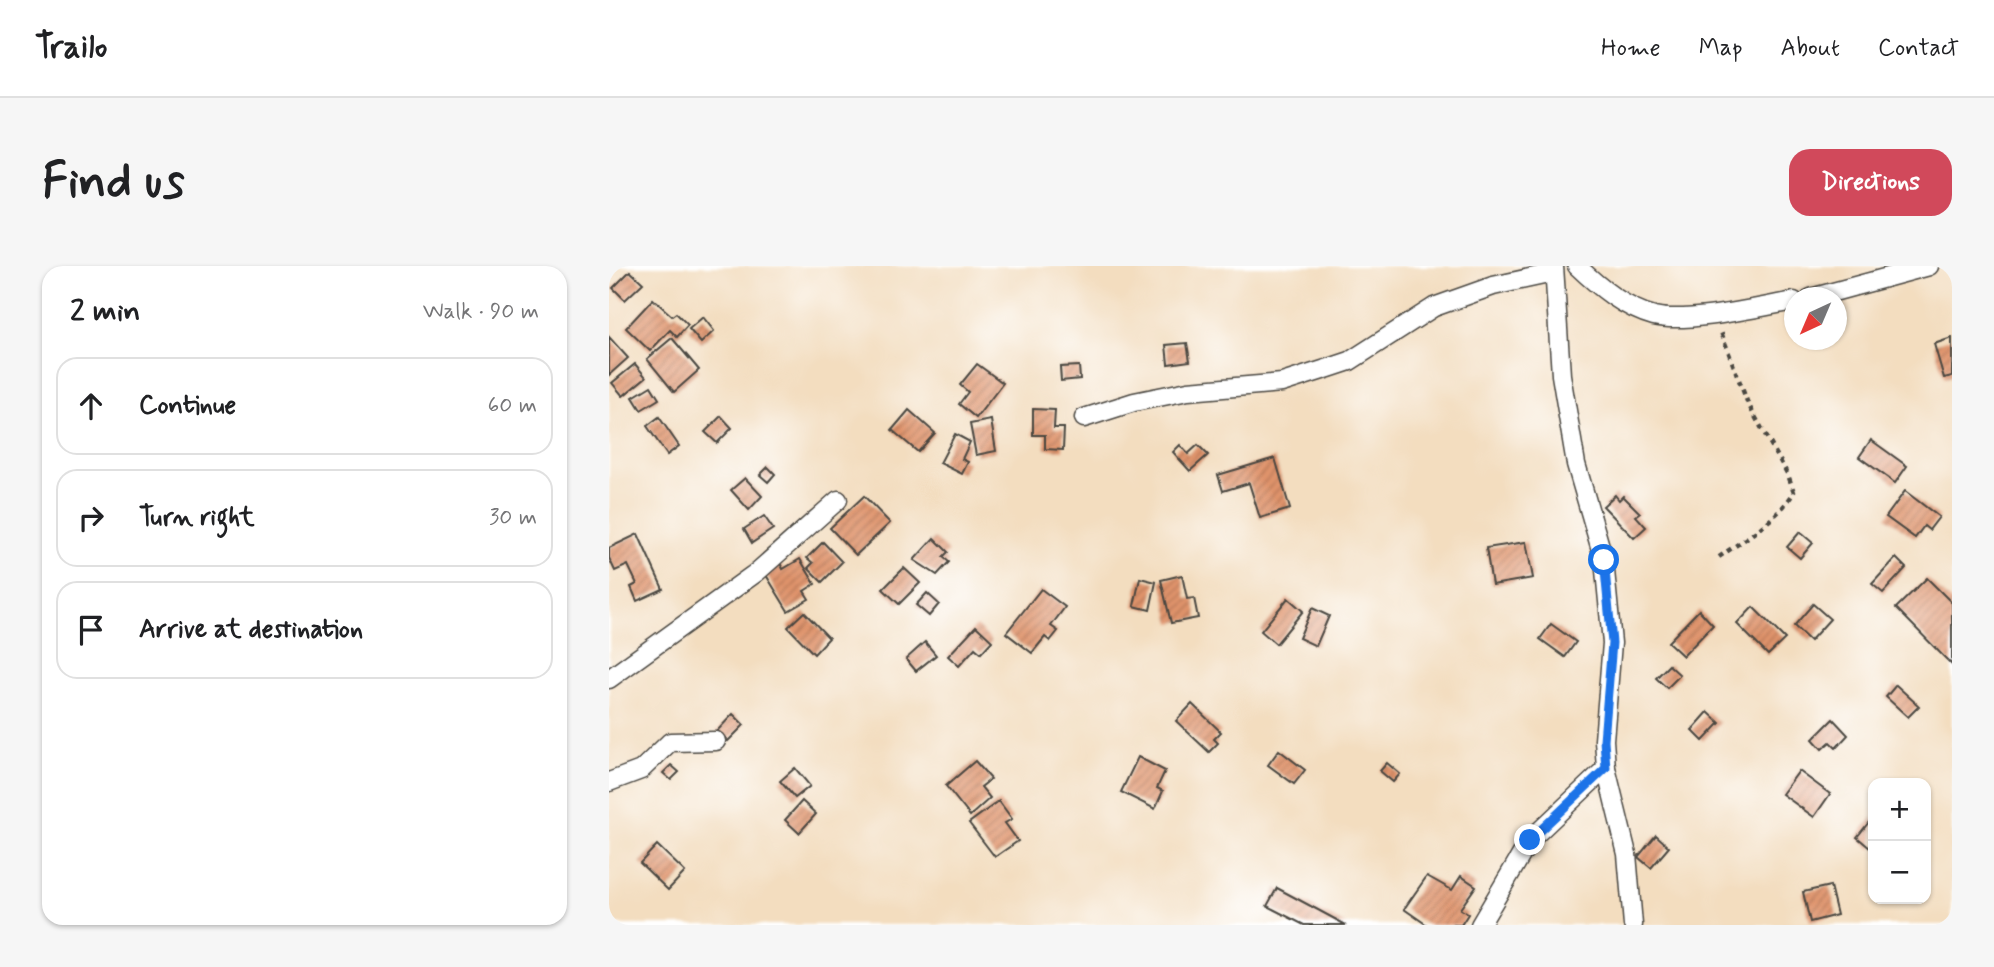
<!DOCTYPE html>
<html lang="en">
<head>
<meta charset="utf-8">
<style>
  body { margin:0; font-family:Mynerve,sans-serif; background:#f6f6f6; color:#202124 }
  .controls { position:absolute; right:21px; bottom:21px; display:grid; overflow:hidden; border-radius:14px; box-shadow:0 2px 5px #0004 }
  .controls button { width:63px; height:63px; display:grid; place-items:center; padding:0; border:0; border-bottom:2px solid #e0e0e0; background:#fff; color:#202124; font:35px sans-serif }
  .compass { position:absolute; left:1175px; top:21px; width:63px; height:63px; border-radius:50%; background:#fff; box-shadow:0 2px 5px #0004; rotate:224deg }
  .stop { position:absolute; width:21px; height:21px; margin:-16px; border:5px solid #1a73e8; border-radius:50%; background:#fff }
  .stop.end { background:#1a73e8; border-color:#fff; box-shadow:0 2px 7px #0008 }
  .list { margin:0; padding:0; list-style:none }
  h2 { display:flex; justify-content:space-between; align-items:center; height:91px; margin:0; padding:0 28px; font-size:30px }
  h2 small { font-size:23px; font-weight:400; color:#757577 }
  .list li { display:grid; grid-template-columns:46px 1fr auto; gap:21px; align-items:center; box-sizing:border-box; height:98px; margin:0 14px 14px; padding:0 14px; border:2px solid #e0e0e0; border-radius:21px }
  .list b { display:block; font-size:26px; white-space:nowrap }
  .list em { font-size:23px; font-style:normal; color:#757577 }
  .icon { flex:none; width:38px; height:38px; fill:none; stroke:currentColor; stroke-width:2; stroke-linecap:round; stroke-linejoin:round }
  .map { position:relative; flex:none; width:1343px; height:659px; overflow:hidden; border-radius:21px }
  header { display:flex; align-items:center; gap:42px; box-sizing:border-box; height:98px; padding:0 35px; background:#fff; border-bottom:2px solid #e0e0e0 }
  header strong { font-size:33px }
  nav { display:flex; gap:38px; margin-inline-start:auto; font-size:24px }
  .intro { display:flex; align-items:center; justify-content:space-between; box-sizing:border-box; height:168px; padding:0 42px }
  h1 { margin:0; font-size:49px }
  .button { padding:18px 32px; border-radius:21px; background:#d1495b; color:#fff; font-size:24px; font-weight:700 }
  main { display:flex; gap:42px; padding:0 42px }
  aside { flex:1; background:#fff; border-radius:21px; box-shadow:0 2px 5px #0004 }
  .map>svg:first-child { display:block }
  .building { fill:url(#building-hatch) }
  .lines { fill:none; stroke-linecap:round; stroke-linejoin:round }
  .street-casing { stroke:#494641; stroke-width:21 }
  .path { stroke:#494641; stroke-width:4.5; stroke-dasharray:5 5; stroke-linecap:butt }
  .street { stroke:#fff; stroke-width:18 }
  .route { stroke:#1a73e8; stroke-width:9 }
</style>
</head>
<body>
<header>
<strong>Trailo</strong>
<nav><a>Home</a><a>Map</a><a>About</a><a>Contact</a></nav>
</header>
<div class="intro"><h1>Find us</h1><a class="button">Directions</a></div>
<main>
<aside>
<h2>2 min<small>Walk · 90 m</small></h2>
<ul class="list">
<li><svg class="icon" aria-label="ahead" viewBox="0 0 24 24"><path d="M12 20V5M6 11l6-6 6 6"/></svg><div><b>Continue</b></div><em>60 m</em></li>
<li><svg class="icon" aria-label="right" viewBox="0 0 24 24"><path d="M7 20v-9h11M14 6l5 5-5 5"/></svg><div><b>Turn right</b></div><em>30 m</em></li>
<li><svg class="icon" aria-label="arrive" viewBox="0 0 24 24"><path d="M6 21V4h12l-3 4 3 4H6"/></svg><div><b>Arrive at destination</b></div></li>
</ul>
</aside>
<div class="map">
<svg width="1343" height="659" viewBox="0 0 1343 659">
  <defs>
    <pattern id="building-hatch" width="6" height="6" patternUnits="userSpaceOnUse" patternTransform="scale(1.75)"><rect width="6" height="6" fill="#df936b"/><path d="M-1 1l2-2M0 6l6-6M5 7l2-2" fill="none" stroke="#b57858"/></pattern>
  </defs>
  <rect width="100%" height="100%" fill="#fff"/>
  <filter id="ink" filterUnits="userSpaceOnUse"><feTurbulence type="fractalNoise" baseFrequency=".0143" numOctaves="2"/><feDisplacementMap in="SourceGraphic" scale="14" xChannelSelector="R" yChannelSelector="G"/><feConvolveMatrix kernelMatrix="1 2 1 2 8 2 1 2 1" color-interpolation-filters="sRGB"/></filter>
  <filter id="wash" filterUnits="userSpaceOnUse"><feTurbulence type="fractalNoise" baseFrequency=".00686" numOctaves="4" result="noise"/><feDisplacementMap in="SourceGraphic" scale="28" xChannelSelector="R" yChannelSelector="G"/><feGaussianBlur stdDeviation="1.57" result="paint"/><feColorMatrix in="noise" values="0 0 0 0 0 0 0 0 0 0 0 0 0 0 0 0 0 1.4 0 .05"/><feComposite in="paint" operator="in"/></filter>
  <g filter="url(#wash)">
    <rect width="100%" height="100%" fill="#f3ddbf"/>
    <g id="blocks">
      <!-- building -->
      <g class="building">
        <path d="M21 5 34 17 16 34 4 22Z"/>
        <path d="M44 33 63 50 67 47 79 59 68 71 61 64 41 85 17 62Z"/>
        <path d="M94 51 105 65 92 77 80 63Z"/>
        <path d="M0 71 19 92 0 109Z"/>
        <path d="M63 72 90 104 65 126 38 93Z"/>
        <path d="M1343 72V110L1335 112 1325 78Z"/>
        <path d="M578 77 581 95 559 98 557 79Z"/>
        <path d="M26 98 37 111 14 130 3 117Z"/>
        <path d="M368 98 394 117 367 152 350 138 359 126 351 119Z"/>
        <path d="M470 100 471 113 452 115 451 101Z"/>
        <path d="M42 120 50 133 32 144 24 131Z"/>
        <path d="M424 143 446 144 445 162H455L454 184 436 183V169H424Z"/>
        <path d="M300 144 326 167 309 186 283 164Z"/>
        <path d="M112 150 123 162 108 177 96 166Z"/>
        <path d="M50 151 70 180 58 189 38 160Z"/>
        <path d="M382 154 387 185 367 189 361 158Z"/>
        <path d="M346 168 361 176 353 193 359 196 353 208 331 197Z"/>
        <path d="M1262 174 1298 200 1286 217 1250 191Z"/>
        <path d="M571 179 579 188 589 179 599 189 581 205 564 186Z"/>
        <path d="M666 192 681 243 651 252 640 217 614 225 609 209Z"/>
        <path d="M159 201 166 208 159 216 151 209Z"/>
        <path d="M136 212 153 230 140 244 122 224Z"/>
        <path d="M1296 225 1330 251 1320 264 1315 260 1306 272 1277 251Z"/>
        <path d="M1006 229 1010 234 1014 230 1031 247 1027 250 1037 261 1025 272 994 240Z"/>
        <path d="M255 230 281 257 247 289 221 262Z"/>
        <path d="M155 250 164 263 143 277 135 263Z"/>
        <path d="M1191 266 1204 277 1191 292 1178 281Z"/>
        <path d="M29 268 54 323 28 335 22 321 28 318 19 299 6 305 0 292V282Z"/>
        <path d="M325 272 339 286 334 291 340 296 328 309 305 294Z"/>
        <path d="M214 276 233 296 213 316 199 302 204 297 198 292Z"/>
        <path d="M917 276 924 312 883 319 877 282Z"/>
        <path d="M1287 292 1297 302 1274 327 1263 318Z"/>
        <path d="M191 293 206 318 195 325 200 333 179 345 154 304 170 295 174 303Z"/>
        <path d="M295 302 311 317 290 338 274 323Z"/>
        <path d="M573 309 578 333 585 332 589 352 562 357 552 314Z"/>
        <path d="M531 312 547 316 541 344 525 340Z"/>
        <path d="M1318 312 1343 337V399L1287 342Z"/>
        <path d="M432 323 456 341 442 360 449 365 441 375 436 371 423 387 397 367Z"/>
        <path d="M318 327 330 338 320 350 307 339Z"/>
        <path d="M679 332 694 345 667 378 652 365Z"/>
        <path d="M1204 338 1221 353 1201 375 1185 360Z"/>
        <path d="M1144 341 1176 373 1159 389 1128 358Z"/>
        <path d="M703 342 720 350 707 380 690 372Z"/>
        <path d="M1090 344 1104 359 1074 390 1059 376Z"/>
        <path d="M195 346 220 372 205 388 179 361Z"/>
        <path d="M942 358 967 376 956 391 931 373Z"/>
        <path d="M367 360 383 375 372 387 366 382 350 400 339 390Z"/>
        <path d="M316 376 327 389 307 405 297 393Z"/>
        <path d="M1060 399 1071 409 1058 422 1047 412Z"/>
        <path d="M1287 419 1310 440 1299 451 1277 431Z"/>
        <path d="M583 438 612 466 605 473 609 477 600 486 567 455Z"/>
        <path d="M1099 446 1111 457 1094 475 1083 464Z"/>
        <path d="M124 448 135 459 119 475 108 465Z"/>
        <path d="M1224 453 1239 469 1227 482 1221 476 1213 483 1204 473Z"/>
        <path d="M670 484 696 504 685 518 659 499Z"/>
        <path d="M529 491 556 505 548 522 554 525 546 543 512 526Z"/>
        <path d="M366 495 382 513 372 521 381 532 361 550 337 520Z"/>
        <path d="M778 497 791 508 784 516 771 505Z"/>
        <path d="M62 499 70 506 62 514 54 507Z"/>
        <path d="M186 502 201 520 186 532 171 515Z"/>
        <path d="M1190 505 1221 528 1205 551 1173 528Z"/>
        <path d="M193 535 207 548 190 567 176 554Z"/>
        <path d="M390 535 403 553 396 557 409 575 386 591 360 557Z"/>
        <path d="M1264 551V581L1262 583 1248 571Z"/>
        <path d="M1047 569 1060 581 1042 602 1029 591Z"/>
        <path d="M48 579 76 606 59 624 31 597Z"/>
        <path d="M818 610 843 624 852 610 867 620 851 643 859 648 852 659H818L795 643Z"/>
        <path d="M1221 620 1228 649 1201 656 1194 626Z"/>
        <path d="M668 622 737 659H695L658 640Z"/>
      </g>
    </g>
  </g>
  <g filter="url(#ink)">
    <use href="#blocks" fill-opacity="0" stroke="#494641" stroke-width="2"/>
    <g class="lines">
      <!-- street casing -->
      <g class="street-casing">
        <g id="street">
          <path d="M945 0 952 109 967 198 995 294 1003 377 995 474 997 502 1018 588 1024 659"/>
          <path d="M968 0C990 21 1015 42 1045 50 1078 58 1151 41 1185 35"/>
          <path d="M1202 32 1320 0"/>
          <path d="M475 152 525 136 579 125 673 117 720 102 741 95 825 41 884 20 944 7"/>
          <path d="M0 413 148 306 229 234"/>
          <path d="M0 516 32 504 61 476 107 475"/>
          <path d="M871 659 921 574 997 502"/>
        </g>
      </g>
      <!-- path -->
      <path class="path" d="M1110 291C1136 273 1169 253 1185 226L1179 209 1139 138 1112 66"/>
      <!-- street -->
      <use href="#street" class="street"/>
    </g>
  </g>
  <g class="lines" filter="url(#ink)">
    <!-- route -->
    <path class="route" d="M921 574 997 502 995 474 1003 377 995 294"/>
  </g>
</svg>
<div class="controls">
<button>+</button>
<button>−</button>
</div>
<svg class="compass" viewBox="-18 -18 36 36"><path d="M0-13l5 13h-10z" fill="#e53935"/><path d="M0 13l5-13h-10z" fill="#757577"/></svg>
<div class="stop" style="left:995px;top:294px"></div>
<div class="stop end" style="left:921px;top:574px"></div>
</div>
</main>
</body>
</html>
